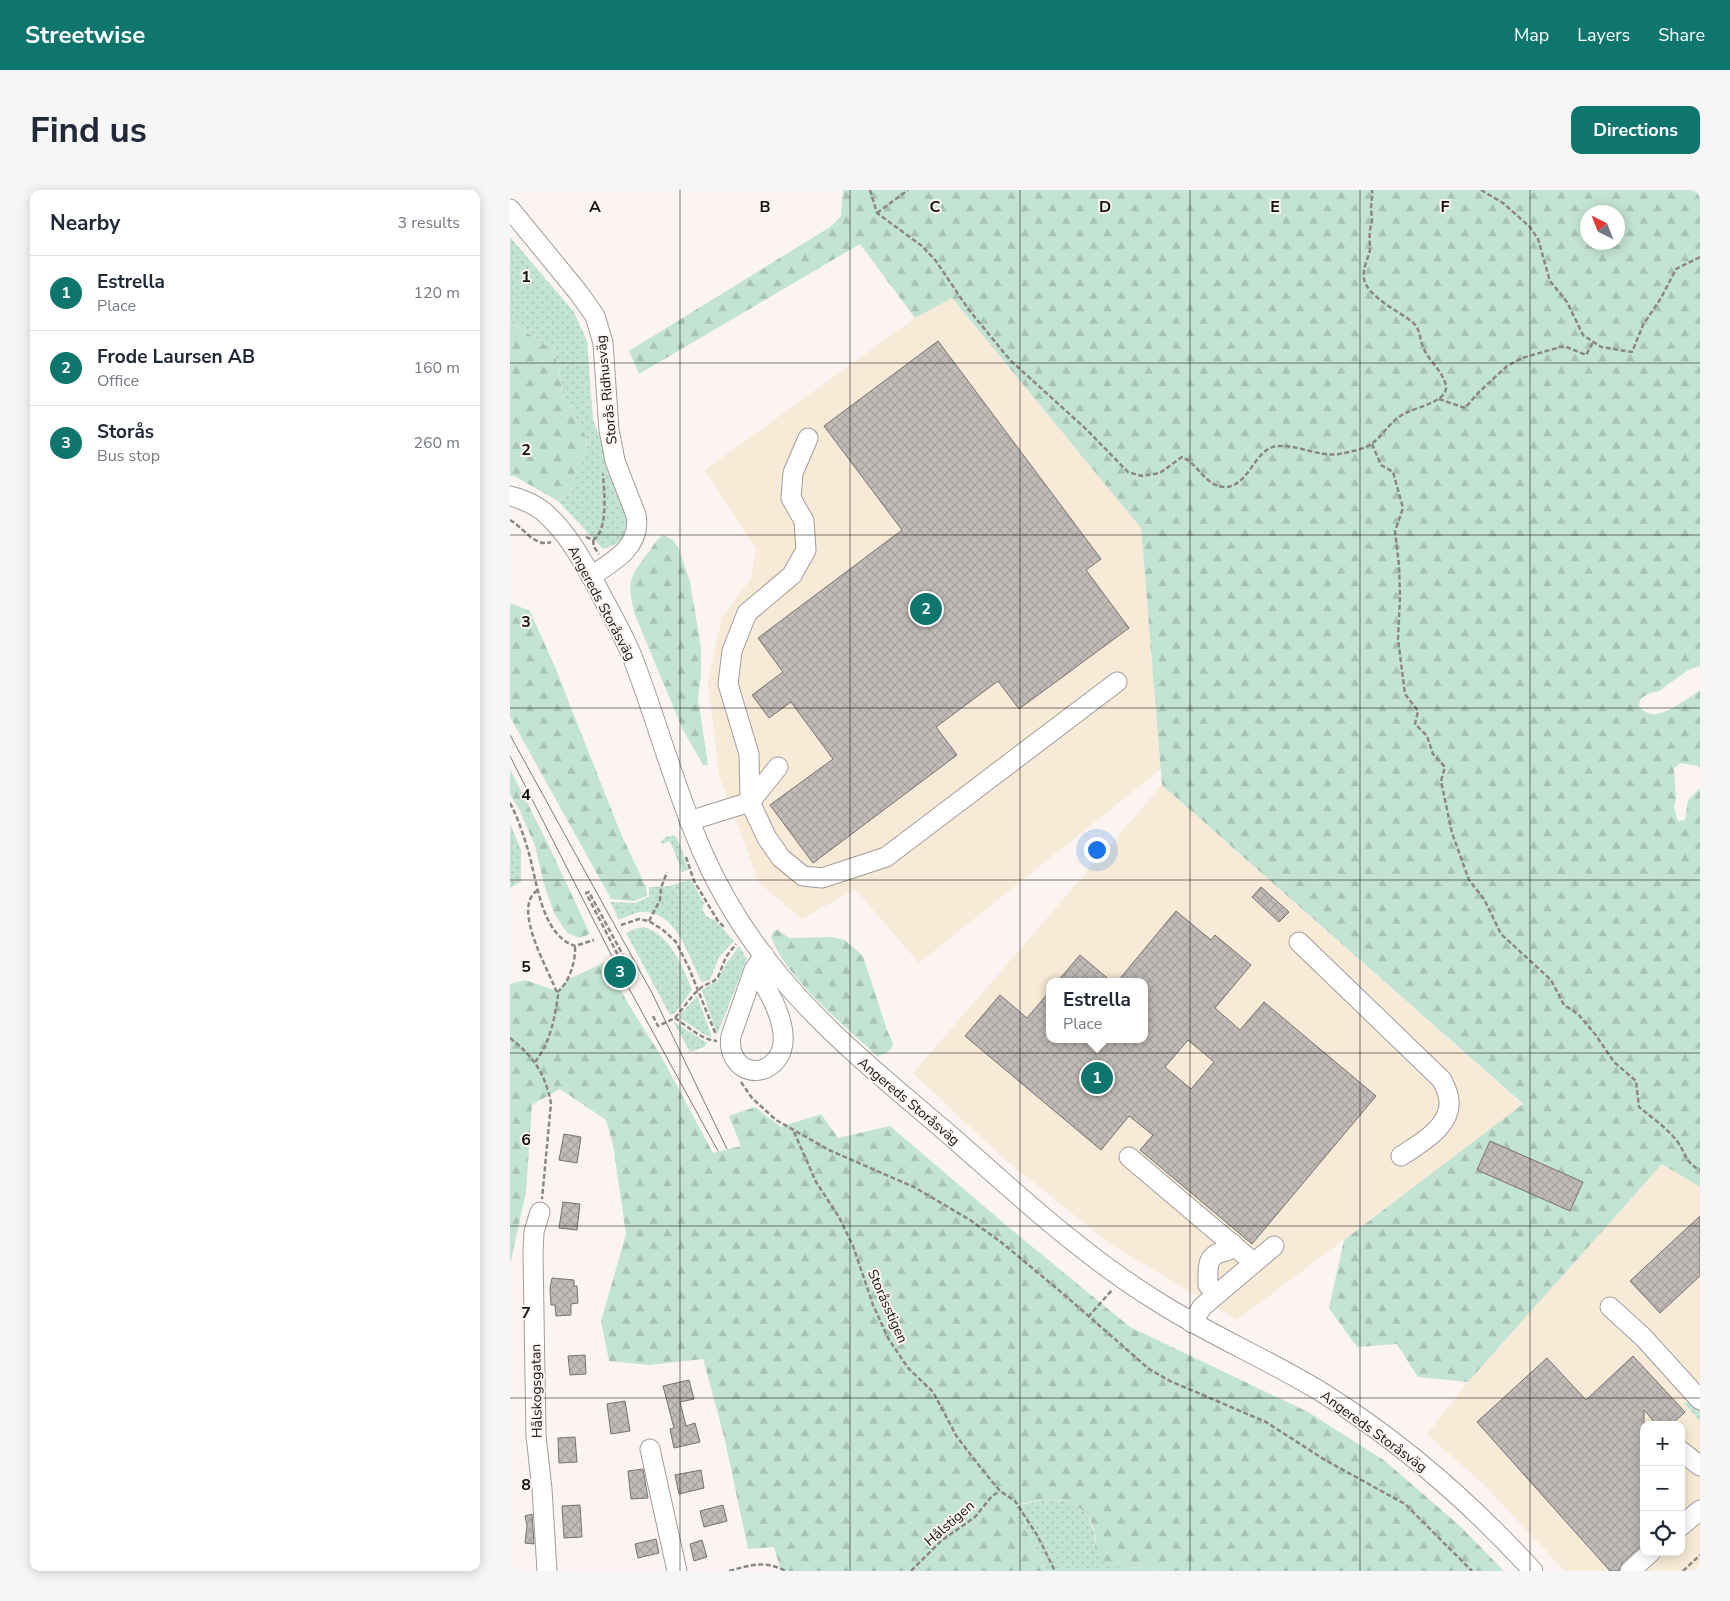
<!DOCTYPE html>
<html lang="en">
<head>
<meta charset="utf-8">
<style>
  body { margin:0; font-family:"Nunito Sans",sans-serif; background:#f6f6f7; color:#1f2937 }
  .controls { position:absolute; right:15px; bottom:15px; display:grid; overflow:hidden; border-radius:10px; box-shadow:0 2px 12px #0003 }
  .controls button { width:45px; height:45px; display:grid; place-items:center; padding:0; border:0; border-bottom:1px solid #e0e1e3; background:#fff; color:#1f2937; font:25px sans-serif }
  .compass { position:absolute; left:1070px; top:15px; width:45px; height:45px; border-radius:50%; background:#fff; box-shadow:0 2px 12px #0003; rotate:317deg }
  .you { position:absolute; left:586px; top:659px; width:18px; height:18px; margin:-12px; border:4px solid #fff; border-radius:50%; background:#1a73e8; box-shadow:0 0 0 8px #1a73e833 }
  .badge { display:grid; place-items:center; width:32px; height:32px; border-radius:50%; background:#0f766e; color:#fff; font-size:16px; font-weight:700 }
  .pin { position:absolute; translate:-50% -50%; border:2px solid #fff; box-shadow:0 1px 5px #0006 }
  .popup { position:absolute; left:536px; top:788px; width:102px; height:65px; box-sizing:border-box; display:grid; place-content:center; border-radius:10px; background:#fff; filter:drop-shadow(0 1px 4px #0005); font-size:16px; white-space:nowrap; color:#747a83 }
  .popup b { font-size:19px; color:#1f2937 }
  .popup::after { content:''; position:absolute; left:50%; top:100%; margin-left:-10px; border:10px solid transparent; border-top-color:#fff }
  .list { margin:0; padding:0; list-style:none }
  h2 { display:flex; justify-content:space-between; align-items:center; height:65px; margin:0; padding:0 20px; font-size:21px }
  h2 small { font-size:16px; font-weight:400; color:#747a83 }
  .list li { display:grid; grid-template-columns:32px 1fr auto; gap:15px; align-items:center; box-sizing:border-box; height:75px; padding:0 20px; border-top:1px solid #e0e1e3 }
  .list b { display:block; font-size:19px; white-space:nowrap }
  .list p { margin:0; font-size:16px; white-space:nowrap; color:#747a83 }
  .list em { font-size:16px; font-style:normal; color:#747a83 }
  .icon { flex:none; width:28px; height:28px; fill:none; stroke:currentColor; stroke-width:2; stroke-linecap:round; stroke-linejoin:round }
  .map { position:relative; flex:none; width:1190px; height:1381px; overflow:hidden; border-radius:10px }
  header { display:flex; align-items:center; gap:30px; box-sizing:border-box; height:70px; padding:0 25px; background:#0f766e; color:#fff }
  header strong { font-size:24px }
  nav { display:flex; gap:28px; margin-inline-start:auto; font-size:18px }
  .intro { display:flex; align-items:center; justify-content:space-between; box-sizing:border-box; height:120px; padding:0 30px }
  h1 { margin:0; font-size:35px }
  .button { padding:12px 22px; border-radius:10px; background:#0f766e; color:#fff; font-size:18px; font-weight:700 }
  main { display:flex; gap:30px; padding:0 30px }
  aside { flex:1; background:#fff; border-radius:10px; box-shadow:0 2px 12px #0003 }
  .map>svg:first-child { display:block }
  .industrial { fill:#f7ead6; fill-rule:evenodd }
  .grass { fill:url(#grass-dots) }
  .forest { fill:url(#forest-firs); fill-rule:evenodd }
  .building { fill:url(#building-cross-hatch); stroke:#77726e; fill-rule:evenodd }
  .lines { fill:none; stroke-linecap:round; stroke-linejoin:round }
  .minor-casing { stroke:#a39d9a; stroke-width:21 }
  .path { stroke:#8b8784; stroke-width:2.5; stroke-dasharray:5 2.5; stroke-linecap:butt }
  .minor { stroke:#fff; stroke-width:19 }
  .tram { stroke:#807b79; stroke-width:1 }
  .grid { fill:none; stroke:#151312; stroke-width:1; stroke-opacity:0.55 }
  .labels { text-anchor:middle; stroke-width:4; stroke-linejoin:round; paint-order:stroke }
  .street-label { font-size:14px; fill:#151312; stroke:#fbf4f0 }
  .grid-label { font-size:16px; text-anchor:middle; font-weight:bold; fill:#151312; stroke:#fbf4f0; stroke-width:4; stroke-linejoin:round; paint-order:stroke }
</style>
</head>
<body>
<header>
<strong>Streetwise</strong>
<nav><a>Map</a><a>Layers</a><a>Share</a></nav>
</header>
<div class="intro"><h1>Find us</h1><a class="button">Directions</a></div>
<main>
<aside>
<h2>Nearby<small>3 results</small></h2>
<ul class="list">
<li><span class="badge">1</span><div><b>Estrella</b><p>Place</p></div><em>120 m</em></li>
<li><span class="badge">2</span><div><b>Frode Laursen AB</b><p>Office</p></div><em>160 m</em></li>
<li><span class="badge">3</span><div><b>Storås</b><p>Bus stop</p></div><em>260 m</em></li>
</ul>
</aside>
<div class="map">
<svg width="1190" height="1381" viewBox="0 0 1190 1381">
  <defs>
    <pattern id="grass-dots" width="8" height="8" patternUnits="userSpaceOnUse" patternTransform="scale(1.25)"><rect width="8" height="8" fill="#c4e4d3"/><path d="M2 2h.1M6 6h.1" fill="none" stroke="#a8c3b4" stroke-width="1.8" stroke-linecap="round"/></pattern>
    <pattern id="forest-firs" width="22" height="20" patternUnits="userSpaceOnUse" patternTransform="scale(1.25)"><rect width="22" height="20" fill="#c4e4d3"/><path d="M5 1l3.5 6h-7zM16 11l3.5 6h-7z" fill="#a8c3b4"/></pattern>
    <pattern id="building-cross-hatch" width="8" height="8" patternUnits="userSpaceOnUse" patternTransform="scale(1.25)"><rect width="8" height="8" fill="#c2bcb8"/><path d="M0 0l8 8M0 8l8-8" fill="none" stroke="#a6a19d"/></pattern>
  </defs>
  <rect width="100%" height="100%" fill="#fbf4f0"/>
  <!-- industrial -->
  <g class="industrial">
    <path d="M442 108 631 338 651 579 409 773 345 699 292 729 249 693 209 585 198 491 212 428 241 388 246 359 195 280 405 128Z"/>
    <path d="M652 595 1013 915 727 1130 599 1053 492 967 403 883ZM540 792H634V849H540Z"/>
    <path d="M1152 974 1190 997V1381H1055L973 1294 917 1244 958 1192ZM1134 1235H1171V1362H1134Z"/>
  </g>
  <!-- grass -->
  <g class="grass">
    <path d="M0 47 64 122 77 151 83 229 118 327 113 348 104 355 93 359 48 311 61 302 66 280 77 258 74 240 53 208 49 180 44 161 0 131Z"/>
    <path d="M0 633 11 660V692L0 698Z"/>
    <path d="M165 645 171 657 178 680 172 682 160 651 152 654 151 651 156 647Z"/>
    <path d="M179 690 182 692 194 713 192 719 196 726 206 731 224 751 209 767 200 790 192 792C178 768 168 720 131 722 124 723 116 727 109 730L100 712 125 713 139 707V697L159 696Z"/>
    <path d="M134 737C160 745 173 776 182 800L165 823 160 825 116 743 124 739Z"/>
    <path d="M229 756 237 769 207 845 192 800 208 790 216 774Z"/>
    <path d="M187 806 202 847 195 845 170 828 171 824Z"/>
    <path d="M163 831 197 853 194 857 180 862Z"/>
    <path d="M1178 1212 1183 1217 1185 1215 1190 1221V1231L1174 1213Z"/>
    <path d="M538 1309 561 1312 576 1324 585 1343 584 1361 617 1378 636 1377 655 1381H537L520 1347 499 1317Z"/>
  </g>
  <!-- forest -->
  <g class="forest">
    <path d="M333 0H1190V476L1178 480 1149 501 1140 503 1130 509 1129 516C1133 521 1139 525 1147 524 1156 524 1182 506 1190 500V578L1188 576 1170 573 1164 579 1166 608 1164 617 1168 631 1175 630 1178 610 1190 598V997L1152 974 958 1192 908 1187 887 1154 847 1157 819 1118 834 1050 1013 914 652 595 631 338 442 108 405 128 350 54 129 184 119 161 320 37 331 26ZM1078 22H1108V52H1078Z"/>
    <path d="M0 131 44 161 49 180 53 208 74 240 77 258 66 280 61 302 48 311 4 286H0Z"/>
    <path d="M153 345 163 350 169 359 180 392 191 457V485L188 508 198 575H193L172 538 125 425C117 395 118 388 138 363 143 356 146 350 153 345Z"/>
    <path d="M0 413 20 421 45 477 111 644 136 697 137 706 124 711 101 709 0 527Z"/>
    <path d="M0 579 39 656 80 744 69 748 57 743 44 723 34 694 25 656 10 621 0 604Z"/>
    <path d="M268 740 279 748 321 747 335 750 353 766 377 840 383 854 382 858 375 864 367 866C335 836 275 787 261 747L264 741Z"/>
    <path d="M95 772 119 815 151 866 203 963 231 956 219 926 245 917 271 937 311 924 328 948 380 936 503 1041 620 1137 798 1222 875 1271 951 1337 994 1381H655L636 1377 617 1378 596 1376 584 1361C585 1356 586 1348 585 1342 572 1300 532 1307 500 1317L520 1347 537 1381H271L264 1357 238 1359 214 1246 193 1169 139 1175 99 1171 91 1131 116 1044 103 955 96 930 50 899 22 915 16 1002 1 1071H0V794L15 790 47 801 59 789Z"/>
  </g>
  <!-- building -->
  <g class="building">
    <path d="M428 151 591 369 576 380 619 438 509 519 488 491 426 537 447 565 303 673 260 615 323 569 281 512 259 528 242 505 273 482 248 448 392 340 314 236Z"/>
    <path d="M751 697 779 722 769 732 742 707Z"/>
    <path d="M666 721 701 750 705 745 741 775 705 818 730 840 754 812 866 906 742 1054 630 960 643 945 619 926 591 960 455 846 490 805 517 828 540 801V849H634V792H607ZM678 850 704 872 681 899 655 877Z"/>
    <path d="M570 765 602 792H547Z"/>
    <path d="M54 944 71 947 67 973 49 970Z"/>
    <path d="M980 951 1073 992 1060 1021 967 980Z"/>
    <path d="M53 1012 70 1014 67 1040 49 1038Z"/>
    <path d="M1190 1026V1086L1150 1123 1120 1091Z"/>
    <path d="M42 1088 64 1090V1096H67L68 1113 61 1114V1125L46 1126 45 1115H41L40 1098Z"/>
    <path d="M75 1165 76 1184 60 1185 58 1166Z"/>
    <path d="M1123 1166 1175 1222 1161 1235H1147L1134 1220V1353L1112 1373 1109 1381H1100L967 1232 1037 1168 1076 1210Z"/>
    <path d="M179 1190 184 1209 170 1212 176 1236 185 1233 190 1252 164 1258 160 1239 164 1238 153 1196Z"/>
    <path d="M115 1211 120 1241 101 1244 97 1214Z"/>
    <path d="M65 1247 67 1272 49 1273 48 1248Z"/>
    <path d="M133 1279 138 1308 121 1309 118 1281Z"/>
    <path d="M191 1280 194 1298 169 1304 165 1285Z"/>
    <path d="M70 1315 72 1347 54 1348 52 1316Z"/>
    <path d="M213 1315 217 1331 194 1337 190 1321Z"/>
    <path d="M22 1324 24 1354 15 1353 17 1336 15 1326Z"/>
    <path d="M146 1349 149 1363 128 1368 125 1354Z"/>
    <path d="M192 1350 197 1367 184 1371 180 1354Z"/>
  </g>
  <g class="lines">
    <!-- minor casing -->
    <g class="minor-casing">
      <g id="minor">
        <path d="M0 19 68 102 85 126 93 153 99 240 103 260 105 271 126 325C132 356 103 372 81 386"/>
        <path d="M298 248 283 283 281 308 294 331 296 360 282 385 237 423 222 461 218 494 239 564 240 612 257 648 271 668 293 686 312 688 376 667 607 492"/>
        <path d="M0 306C12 309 24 314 34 322 57 342 73 371 87 397 99 420 112 442 122 466 147 530 164 597 192 661 212 707 240 751 273 790 323 849 383 896 442 947 507 1004 571 1064 645 1110 699 1145 758 1169 813 1203 891 1252 961 1313 1023 1381"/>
        <path d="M240 612 268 577"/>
        <path d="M179 631 240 612"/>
        <path d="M789 752 932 890C934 895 937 900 938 905 946 934 911 953 891 966"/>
        <path d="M244 780C259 799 285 845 267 869 248 893 216 877 221 846L244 780 254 765"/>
        <path d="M619 967 743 1072"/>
        <path d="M30 1022 24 1042 23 1063 26 1246 32 1299 37 1381"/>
        <path d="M706 1104 698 1095C698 1078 695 1064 717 1061L723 1054"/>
        <path d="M1100 1117 1133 1147 1190 1210"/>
        <path d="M682 1133 692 1117 764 1056"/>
        <path d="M140 1259 167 1381"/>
        <path d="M1171 1261 1190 1276"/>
        <path d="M1171 1336 1190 1320"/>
        <path d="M1120 1381 1141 1362"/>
      </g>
    </g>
    <!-- path -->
    <g class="path">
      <path d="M360 0 367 23 412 56 426 71 459 120 500 170 577 240 618 282 632 286 650 283 672 267C688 273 695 296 714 297 740 298 744 256 769 256 789 255 809 267 829 264 839 262 853 260 861 254 875 245 879 230 898 222 908 217 938 211 936 196 933 181 918 170 913 157 909 147 911 138 901 131 888 121 857 106 854 89 852 80 858 69 860 60 860 54 859 47 860 41 860 37 862 34 862 30 862 26 861 22 861 19 861 12 863 6 862 0"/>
      <path d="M971 0 993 13 1020 37 1028 49 1040 91 1057 112 1073 145 1091 157 1122 162 1133 135 1151 108 1166 79 1190 67"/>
      <path d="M367 23 398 0"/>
      <path d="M929 209 955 218 968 203 997 176 1012 168 1054 156 1076 165 1083 152"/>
      <path d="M862 254 871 275 883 282 893 318 885 341 889 375 890 407 888 449 895 504 908 521 905 534 917 546 923 564 935 577 931 591 942 643 959 690 974 709 991 744 1041 790 1054 815 1068 824 1085 844 1104 872 1126 891 1129 917C1141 927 1156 937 1167 951 1176 963 1175 973 1190 980"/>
      <path d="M0 330C13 337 25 358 41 352"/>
      <path d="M76 347 83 350C99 340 94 301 93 284"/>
      <path d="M83 350 84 357 89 364"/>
      <path d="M0 613C8 628 13 644 18 660 27 690 31 745 65 756L84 750"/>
      <path d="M176 667 184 691 208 731 215 738"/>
      <path d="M139 731 150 710 151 698 157 682"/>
      <path d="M111 735 129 729 139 731 153 740 166 752 179 778 206 845"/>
      <path d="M111 771 76 703 79 702 115 769"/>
      <path d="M47 802C59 794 66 771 65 756"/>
      <path d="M143 826 148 836 165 828 184 804 193 796 204 791 208 787 216 767 226 754"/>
      <path d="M165 828C177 836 192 850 207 851"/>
      <path d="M0 848C23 866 35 883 41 913L32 1009"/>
      <path d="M25 872C40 853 45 828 48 805 40 782 0 717 28 700"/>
      <path d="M231 892 242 908 266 930 319 960 404 997 460 1030 491 1052 551 1102 639 1179 660 1191 756 1232 815 1270 895 1314 962 1381"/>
      <path d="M284 942 306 992 329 1027 343 1056 363 1115 378 1148 398 1178 423 1202 447 1247 471 1278 490 1301 505 1311 527 1345 545 1381"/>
      <path d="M578 1127 603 1099"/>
      <path d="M219 1381C241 1375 254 1370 276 1381"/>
      <path d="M401 1381 431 1351 465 1327 482 1306 490 1301"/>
      <path d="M1173 1381 1190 1365"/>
    </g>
    <!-- minor -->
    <use href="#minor" class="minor"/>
    <!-- tram -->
    <g class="tram">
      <path d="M0 545 142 803 217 959"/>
      <path d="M0 566 110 782 208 961"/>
    </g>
  </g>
  <!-- grid -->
  <path class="grid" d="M170 0V1381M340 0V1381M510 0V1381M680 0V1381M850 0V1381M1020 0V1381M0 173H1190M0 345H1190M0 518H1190M0 690H1190M0 863H1190M0 1036H1190M0 1208H1190"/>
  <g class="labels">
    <!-- street labels -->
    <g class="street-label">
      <text transform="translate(96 200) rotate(-96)" y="5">Storås Ridhusväg</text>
      <text transform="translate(92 413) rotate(62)" y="5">Angereds Storåsväg</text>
      <text transform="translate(399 911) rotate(40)" y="5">Angereds Storåsväg</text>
      <text transform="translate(378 1116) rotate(66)" y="5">Storåsstigen</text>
      <text transform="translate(26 1201) rotate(-91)" y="5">Hålskogsgatan</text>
      <text transform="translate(864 1241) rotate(36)" y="5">Angereds Storåsväg</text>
      <text transform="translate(439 1333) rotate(-41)" y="5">Hålstigen</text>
    </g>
  </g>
  <g class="grid-label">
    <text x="85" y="22">A</text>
    <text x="255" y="22">B</text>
    <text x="425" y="22">C</text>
    <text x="595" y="22">D</text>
    <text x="765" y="22">E</text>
    <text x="935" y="22">F</text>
    <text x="16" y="92">1</text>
    <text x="16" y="265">2</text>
    <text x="16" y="437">3</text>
    <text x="16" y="610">4</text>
    <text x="16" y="782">5</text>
    <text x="16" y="955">6</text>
    <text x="16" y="1128">7</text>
    <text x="16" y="1300">8</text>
  </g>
</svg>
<div class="controls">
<button>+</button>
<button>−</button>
<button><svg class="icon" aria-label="locate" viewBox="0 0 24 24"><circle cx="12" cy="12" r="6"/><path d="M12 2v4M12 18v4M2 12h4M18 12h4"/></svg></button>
</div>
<svg class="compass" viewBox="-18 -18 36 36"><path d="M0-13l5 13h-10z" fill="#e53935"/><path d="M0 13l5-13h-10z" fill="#747a83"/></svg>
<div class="you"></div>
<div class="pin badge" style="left:587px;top:888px">1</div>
<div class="popup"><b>Estrella</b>Place</div>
<div class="pin badge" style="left:416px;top:419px">2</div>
<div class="pin badge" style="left:110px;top:782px">3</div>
</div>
</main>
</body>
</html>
